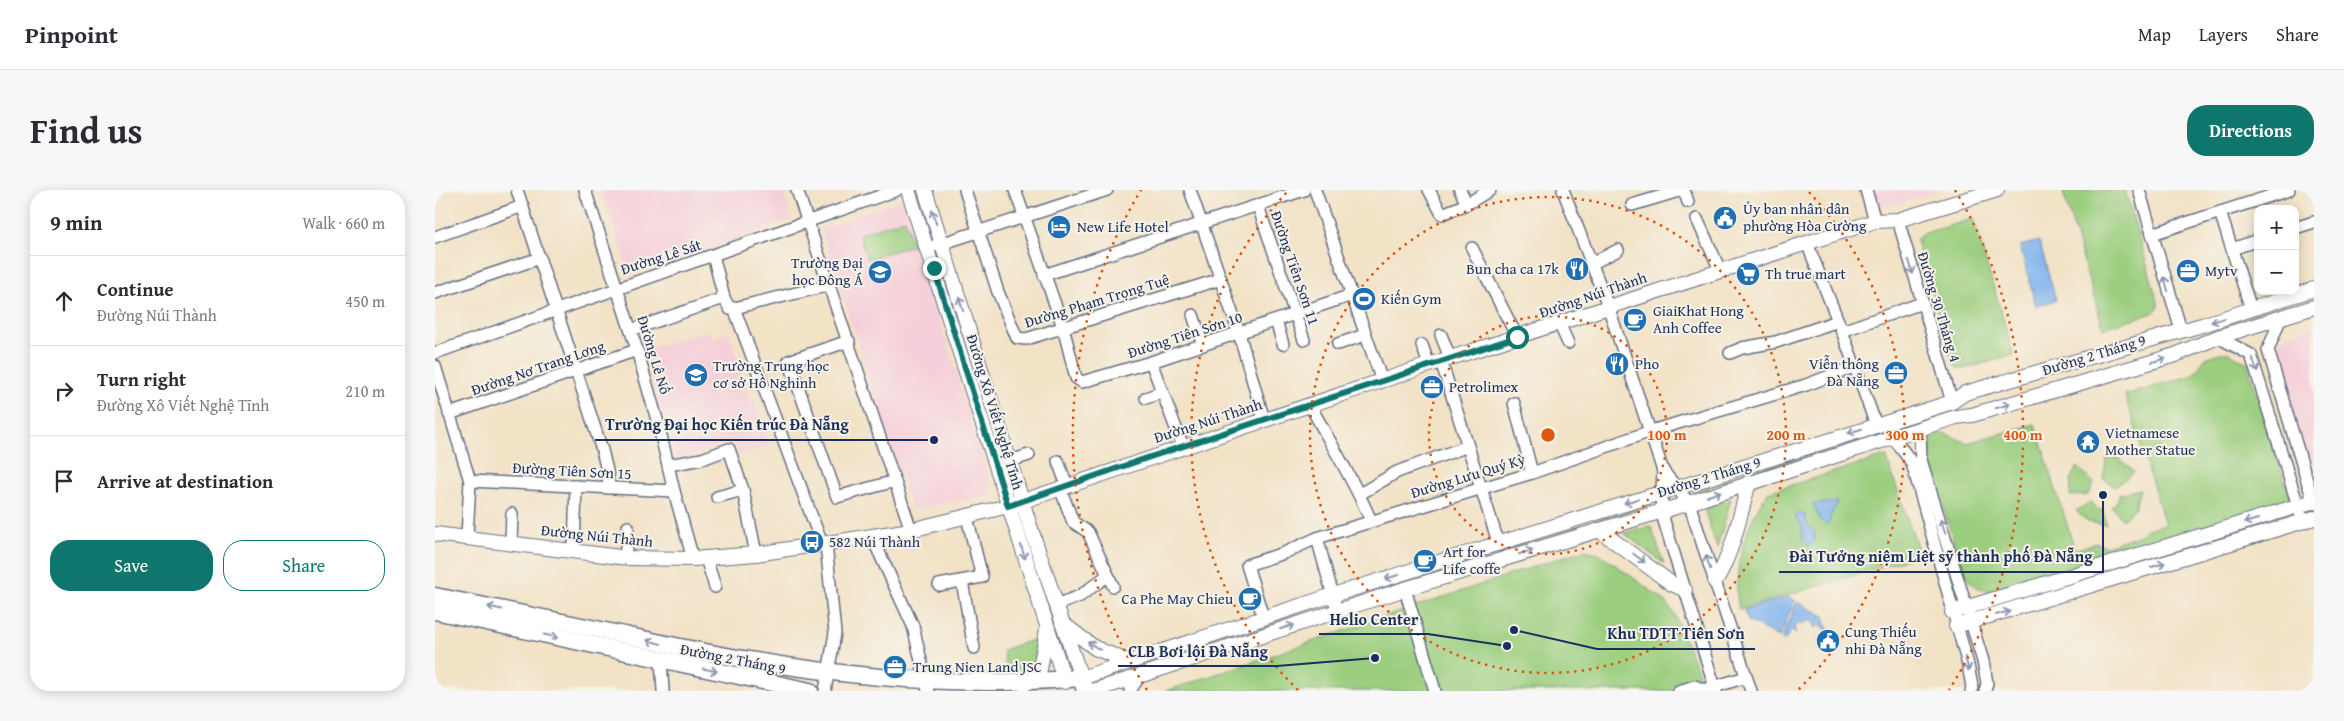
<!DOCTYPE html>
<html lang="en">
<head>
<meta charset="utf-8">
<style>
  body { margin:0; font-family:"Gentium Book Plus",serif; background:#f7f7f7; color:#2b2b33 }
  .controls { position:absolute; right:15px; top:15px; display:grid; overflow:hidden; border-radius:10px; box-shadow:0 2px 12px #0003 }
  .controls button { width:45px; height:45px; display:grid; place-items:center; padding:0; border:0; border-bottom:1px solid #e1e1e2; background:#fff; color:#2b2b33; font:25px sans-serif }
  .stop { position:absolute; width:15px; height:15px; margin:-11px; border:4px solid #0f766e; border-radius:50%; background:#fff }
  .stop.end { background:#0f766e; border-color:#fff; box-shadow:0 1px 5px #0008 }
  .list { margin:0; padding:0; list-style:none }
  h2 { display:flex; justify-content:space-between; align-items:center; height:65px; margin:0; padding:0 20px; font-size:21px }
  h2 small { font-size:16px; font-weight:400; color:#7c7c81 }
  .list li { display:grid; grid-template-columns:32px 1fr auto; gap:15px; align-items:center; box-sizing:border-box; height:90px; padding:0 20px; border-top:1px solid #e1e1e2 }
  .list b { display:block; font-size:19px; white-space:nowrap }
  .list p { margin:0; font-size:16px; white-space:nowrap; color:#7c7c81 }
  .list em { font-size:16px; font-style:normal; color:#7c7c81 }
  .actions { display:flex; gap:10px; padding:15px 20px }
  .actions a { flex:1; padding:11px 0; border:1px solid #0f766e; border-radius:20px; text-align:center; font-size:18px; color:#0f766e }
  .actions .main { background:#0f766e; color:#fff }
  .icon { flex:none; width:28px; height:28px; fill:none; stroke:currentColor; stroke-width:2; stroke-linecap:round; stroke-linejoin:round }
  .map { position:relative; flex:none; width:1879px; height:501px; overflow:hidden; border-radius:20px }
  header { display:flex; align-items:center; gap:30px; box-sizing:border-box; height:70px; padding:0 25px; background:#fff; border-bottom:1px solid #e1e1e2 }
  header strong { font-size:24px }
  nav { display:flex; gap:28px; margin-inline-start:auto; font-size:18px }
  .intro { display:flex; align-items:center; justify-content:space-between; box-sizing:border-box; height:120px; padding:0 30px }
  h1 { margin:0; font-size:35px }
  .button { padding:12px 22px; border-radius:20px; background:#0f766e; color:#fff; font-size:18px; font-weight:700 }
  main { display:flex; gap:30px; padding:0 30px }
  aside { flex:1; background:#fff; border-radius:20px; box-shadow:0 2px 12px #0003 }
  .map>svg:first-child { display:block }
  .built { fill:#f5cfd9 }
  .green { fill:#9bce7f; stroke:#5b7e6e }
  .water { fill:#81b3ed; stroke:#4e71a6 }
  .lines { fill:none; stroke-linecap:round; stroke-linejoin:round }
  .minor-casing { stroke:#666e82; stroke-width:14 }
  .major-casing { stroke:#666e82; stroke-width:16 }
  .highway-casing { stroke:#666e82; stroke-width:19 }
  .minor { stroke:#fff; stroke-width:11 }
  .major { stroke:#fff; stroke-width:14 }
  .highway { stroke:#fff; stroke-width:16 }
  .oneway { stroke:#8d97ae }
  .route { stroke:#0f766e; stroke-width:6 }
  .ring { fill:none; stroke:#de5710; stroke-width:2.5; stroke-dasharray:2.5 5 }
  .labels { text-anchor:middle; stroke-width:4; stroke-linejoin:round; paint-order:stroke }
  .poi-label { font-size:15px; fill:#1b2f5e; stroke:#f7f3e8; text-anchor:start }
  .street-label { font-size:15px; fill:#1b2f5e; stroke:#f7f3e8 }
  .centre { fill:#de5710; stroke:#f7f3e8; stroke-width:2.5 }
  .ring-label { font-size:15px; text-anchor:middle; font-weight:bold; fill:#de5710; stroke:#f7f3e8; stroke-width:4; stroke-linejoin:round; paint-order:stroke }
  .leader { fill:none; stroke:#1b2f5e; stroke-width:2 }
  .callout-dot { fill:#1b2f5e; stroke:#f7f3e8; stroke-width:2 }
  .callout-label { font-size:16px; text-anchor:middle; font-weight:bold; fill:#1b2f5e; stroke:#f7f3e8; stroke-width:4; stroke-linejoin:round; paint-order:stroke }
</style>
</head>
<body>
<header>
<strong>Pinpoint</strong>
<nav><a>Map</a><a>Layers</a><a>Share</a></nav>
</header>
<div class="intro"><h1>Find us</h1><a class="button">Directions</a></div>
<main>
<aside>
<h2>9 min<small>Walk · 660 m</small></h2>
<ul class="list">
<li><svg class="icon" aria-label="ahead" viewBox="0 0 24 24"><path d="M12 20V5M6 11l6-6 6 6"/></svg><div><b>Continue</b><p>Đường Núi Thành</p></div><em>450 m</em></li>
<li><svg class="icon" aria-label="right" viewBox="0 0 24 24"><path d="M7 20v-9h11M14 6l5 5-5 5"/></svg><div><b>Turn right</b><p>Đường Xô Viết Nghệ Tĩnh</p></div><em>210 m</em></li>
<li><svg class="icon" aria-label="arrive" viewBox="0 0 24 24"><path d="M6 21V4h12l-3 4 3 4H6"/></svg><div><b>Arrive at destination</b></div></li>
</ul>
<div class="actions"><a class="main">Save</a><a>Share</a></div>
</aside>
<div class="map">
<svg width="1879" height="501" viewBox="0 0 1879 501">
  <rect width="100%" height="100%" fill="#f7f3e8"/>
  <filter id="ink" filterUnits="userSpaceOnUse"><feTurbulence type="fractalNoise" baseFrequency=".02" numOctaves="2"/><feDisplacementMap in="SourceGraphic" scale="10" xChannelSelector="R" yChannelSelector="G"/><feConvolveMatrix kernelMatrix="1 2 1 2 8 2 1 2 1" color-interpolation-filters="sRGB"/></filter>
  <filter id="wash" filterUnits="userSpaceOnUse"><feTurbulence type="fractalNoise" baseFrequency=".0096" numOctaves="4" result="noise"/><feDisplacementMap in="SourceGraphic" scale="20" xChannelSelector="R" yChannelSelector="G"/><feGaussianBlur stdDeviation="1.12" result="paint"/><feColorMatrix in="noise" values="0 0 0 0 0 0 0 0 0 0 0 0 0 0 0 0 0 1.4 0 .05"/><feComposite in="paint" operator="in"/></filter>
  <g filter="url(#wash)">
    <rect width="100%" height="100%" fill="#f2e2c6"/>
    <!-- built -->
    <g class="built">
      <path d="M166 0H348L357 29 280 57 194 82Z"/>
      <path d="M1438 0H1507L1454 16 1446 17 1441 12Z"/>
      <path d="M467 9 555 292 554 303 551 307 477 319 386 39Z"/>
      <path d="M1879 136V307L1838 168 1845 152 1853 145Z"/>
      <path d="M274 140 277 148 294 142 315 211 320 210 334 256 305 265 300 251 241 269 209 160Z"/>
    </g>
    <!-- green -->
    <g class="green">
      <path d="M1635 0H1690L1723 112V118L1718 123 1668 138 1628 2Z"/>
      <path d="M470 29 478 55 432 69 424 44Z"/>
      <path d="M1538 29 1579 165 1529 179 1522 178 1518 173 1482 54V48L1486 44Z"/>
      <path d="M1785 163H1795L1812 173 1854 304 1853 312 1845 317 1684 364 1565 402C1545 400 1539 399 1528 382L1493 266 1494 254 1500 246 1509 243 1532 253 1600 234 1640 360 1660 353 1670 356 1705 345 1710 340 1730 334 1690 205 1758 185 1771 168Z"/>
      <path d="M1491 226V228L1259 302 1258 299Z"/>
      <path d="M1673 265 1685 269 1699 282 1681 296 1668 289Z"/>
      <path d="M1451 266 1485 365 1304 420C1296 383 1311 332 1333 302Z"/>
      <path d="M1643 277 1659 293 1653 305 1635 306 1636 288Z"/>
      <path d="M1705 299 1700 317 1688 330 1677 317 1683 310 1684 304Z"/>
      <path d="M1296 309 1282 358 1270 322 1271 317Z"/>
      <path d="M1655 312 1663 319 1668 320 1671 335 1653 332 1641 321Z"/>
      <path d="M1215 313V315L955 398V396Z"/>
      <path d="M1216 336 1229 374 1189 343Z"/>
      <path d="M1148 360 1164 363 1230 411 1239 424 1271 501H731Z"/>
      <path d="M600 449 603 470 595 482 574 492 568 460Z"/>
    </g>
    <!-- water -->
    <g class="water">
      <path d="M1604 51 1621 110 1601 116 1585 56Z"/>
      <path d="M1402 312 1392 335 1386 331 1378 314Z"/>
      <path d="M1363 323 1370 325 1371 333 1380 342V351L1374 356 1367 349V336L1360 327Z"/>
      <path d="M1353 407 1360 410 1344 447 1313 431 1309 420Z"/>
      <path d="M1362 412 1389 426 1393 440 1384 434 1381 438 1377 430 1359 436 1361 444 1356 440 1350 450 1346 449Z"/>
    </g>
  </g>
  <g filter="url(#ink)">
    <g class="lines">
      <!-- minor casing -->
      <g class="minor-casing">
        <g id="minor">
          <path d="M82 0 167 260 173 285 174 298"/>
          <path d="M150 0 202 160 224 237 239 301 258 369"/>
          <path d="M362 0 476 340"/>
          <path d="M530 0 563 102 582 148 591 149 786 89"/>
          <path d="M580 0 628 137 641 188 647 192 716 172 917 105"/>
          <path d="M755 0 804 143 829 230"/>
          <path d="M880 0 947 191"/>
          <path d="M994 0 1007 24 1032 14 1055 0"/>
          <path d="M1025 0 1032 14"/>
          <path d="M1128 0 1173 116 1228 281 1226 321 1281 501"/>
          <path d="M1249 0 1253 12"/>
          <path d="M1431 0 1440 31"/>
          <path d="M1704 0 1746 140"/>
          <path d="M1197 15 1247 0"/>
          <path d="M823 16 869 150"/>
          <path d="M1785 22 1816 119"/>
          <path d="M1262 29 1285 80"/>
          <path d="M1463 30 1517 212"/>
          <path d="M1860 38 1879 32"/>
          <path d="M1717 44 1854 0"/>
          <path d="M0 47 88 16"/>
          <path d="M1372 53 1407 141 1441 235"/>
          <path d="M493 58 672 0"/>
          <path d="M1037 58 1082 147"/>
          <path d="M1797 59 1823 50"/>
          <path d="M278 65 289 108 295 119 395 95"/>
          <path d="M1156 74 1183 60"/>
          <path d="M609 85 869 0"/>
          <path d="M0 103 105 68"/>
          <path d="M299 118 387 354"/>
          <path d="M758 125 768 155"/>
          <path d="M1846 127 1833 160 1879 314"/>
          <path d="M841 131 848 154"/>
          <path d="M1124 133 1133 153"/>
          <path d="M196 140 289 108"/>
          <path d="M1407 141 1487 113"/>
          <path d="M1006 145 1015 168"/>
          <path d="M1783 147 1816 165 1868 332"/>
          <path d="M414 151 354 171 402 307 460 291"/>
          <path d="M903 154 930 145"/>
          <path d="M987 155 994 175"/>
          <path d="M0 163 462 0"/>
          <path d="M1295 163 1307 158 1341 152 1403 131"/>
          <path d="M1006 171 1064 355"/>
          <path d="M716 172 748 257"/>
          <path d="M0 176 35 291 32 347"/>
          <path d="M711 208 727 202"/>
          <path d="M1079 213 1097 283"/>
          <path d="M875 215C895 253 920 292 936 331"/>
          <path d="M14 224 202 160"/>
          <path d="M1485 239 1486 270 1548 471 1552 493 1550 501"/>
          <path d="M1458 247 1477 273 1533 475 1537 497 1536 501"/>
          <path d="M575 271 594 265"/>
          <path d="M623 271 632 296"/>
          <path d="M233 275 267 269 294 259 308 300 321 364"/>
          <path d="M1228 281 1254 313 1316 501"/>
          <path d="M35 291 239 301"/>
          <path d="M625 298 638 332 653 342 678 396"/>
          <path d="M925 304 962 282 1033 256"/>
          <path d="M282 307 308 300"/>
          <path d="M437 347 478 436 493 501"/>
          <path d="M882 348 902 420"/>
          <path d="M76 353 77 324"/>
          <path d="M139 361 141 296"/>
          <path d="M190 368 193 337"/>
          <path d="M271 368 280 397"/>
          <path d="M527 391 539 458"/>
          <path d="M504 395 547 387 532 327"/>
          <path d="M970 399 1000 501"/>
          <path d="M621 415 645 406 673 385"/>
          <path d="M828 427 812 375 849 363 882 348 1097 283 1216 241 1371 195 1421 176"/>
          <path d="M226 470 228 501"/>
          <path d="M390 501 400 443 391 354"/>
          <path d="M695 501 706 484"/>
          <path d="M1244 501 1260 496 1269 500 1311 487"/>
        </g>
      </g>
      <!-- major casing -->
      <g class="major-casing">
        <g id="major">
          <path d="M473 0 630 492"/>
          <path d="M490 0 595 336 646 488 898 405 1492 220 1517 212 1530 203 1767 135 1879 99"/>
          <path d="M1164 340 1237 394 1250 400"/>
          <path d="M0 344 193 368 258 369 321 364 476 340 573 316 994 175 1440 31 1463 30 1562 0"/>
          <path d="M1280 392C1298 362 1305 326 1314 292"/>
          <path d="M1517 422 1879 311"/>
          <path d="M627 433 660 458 694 472"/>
          <path d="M1521 436 1879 328"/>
          <path d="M589 495 605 479 612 439"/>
          <path d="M658 501 970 399 1254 313 1521 227 1537 225 1740 165 1783 147 1879 117"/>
        </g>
      </g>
      <!-- highway casing -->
      <g class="highway-casing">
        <g id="highway">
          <path d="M0 406C69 420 139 434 208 449 350 481 500 501 646 488L650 501"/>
          <path d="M0 421 375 501"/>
        </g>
      </g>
      <!-- minor -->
      <use href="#minor" class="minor"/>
      <!-- major -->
      <use href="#major" class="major"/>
      <!-- highway -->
      <use href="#highway" class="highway"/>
    </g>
    <!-- one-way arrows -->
    <defs><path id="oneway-shaft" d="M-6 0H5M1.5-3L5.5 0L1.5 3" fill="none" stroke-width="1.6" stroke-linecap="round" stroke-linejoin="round" transform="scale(1.25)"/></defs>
    <g class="oneway">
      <use href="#oneway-shaft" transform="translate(499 27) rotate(-108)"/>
      <use href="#oneway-shaft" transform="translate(1476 77) rotate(74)"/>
      <use href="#oneway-shaft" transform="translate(1731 94) rotate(-106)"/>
      <use href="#oneway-shaft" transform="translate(526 114) rotate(-107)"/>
      <use href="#oneway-shaft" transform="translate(1783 130) rotate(162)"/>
      <use href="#oneway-shaft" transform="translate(1724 170) rotate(-17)"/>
      <use href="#oneway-shaft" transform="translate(1820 175) rotate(72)"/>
      <use href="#oneway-shaft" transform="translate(1568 216) rotate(-17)"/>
      <use href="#oneway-shaft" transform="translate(1420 241) rotate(163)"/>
      <use href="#oneway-shaft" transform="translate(1279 304) rotate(-19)"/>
      <use href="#oneway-shaft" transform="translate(1196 311) rotate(162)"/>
      <use href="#oneway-shaft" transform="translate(1816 331) rotate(164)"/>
      <use href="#oneway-shaft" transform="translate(1508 336) rotate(-108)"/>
      <use href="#oneway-shaft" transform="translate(588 362) rotate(72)"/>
      <use href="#oneway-shaft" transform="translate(1091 362) rotate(-17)"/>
      <use href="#oneway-shaft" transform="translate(1204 368) rotate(37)"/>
      <use href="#oneway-shaft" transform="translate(1273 372) rotate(-108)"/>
      <use href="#oneway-shaft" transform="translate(1723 375) rotate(-17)"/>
      <use href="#oneway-shaft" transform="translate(957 387) rotate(163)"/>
      <use href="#oneway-shaft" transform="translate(60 418) rotate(-168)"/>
      <use href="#oneway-shaft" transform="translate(1568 423) rotate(-16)"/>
      <use href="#oneway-shaft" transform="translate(852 437) rotate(-18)"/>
      <use href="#oneway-shaft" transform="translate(116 446) rotate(12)"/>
      <use href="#oneway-shaft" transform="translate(219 452) rotate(-165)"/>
      <use href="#oneway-shaft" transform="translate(659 456) rotate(-148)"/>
      <use href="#oneway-shaft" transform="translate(1532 474) rotate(75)"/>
      <use href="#oneway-shaft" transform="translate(275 480) rotate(12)"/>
    </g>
  </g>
  <g class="lines" filter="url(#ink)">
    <!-- route -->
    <path class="route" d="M499 78 573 316 712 268 1082 147"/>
  </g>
  <!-- distance rings -->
  <g class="ring">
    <circle cx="1113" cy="245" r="119"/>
    <circle cx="1113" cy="245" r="238"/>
    <path d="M863 500A357 357 0 0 1 852 2M1374 2A357 357 0 0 1 1363 500"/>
    <path d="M712 500A475 475 0 0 1 706 0M1520 0A475 475 0 0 1 1514 500"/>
  </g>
  <!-- icons -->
  <defs>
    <g id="civic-disc" transform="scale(1.25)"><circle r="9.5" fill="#1f6fb2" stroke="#f7f3e8"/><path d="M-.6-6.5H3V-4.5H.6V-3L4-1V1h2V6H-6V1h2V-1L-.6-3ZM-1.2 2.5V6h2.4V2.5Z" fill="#fff"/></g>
    <g id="hotel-disc" transform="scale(1.25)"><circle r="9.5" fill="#1f6fb2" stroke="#f7f3e8"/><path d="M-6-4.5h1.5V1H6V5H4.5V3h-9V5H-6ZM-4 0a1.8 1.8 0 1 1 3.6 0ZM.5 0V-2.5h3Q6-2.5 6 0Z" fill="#fff"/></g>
    <g id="restaurant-disc" transform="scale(1.25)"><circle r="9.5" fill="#1f6fb2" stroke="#f7f3e8"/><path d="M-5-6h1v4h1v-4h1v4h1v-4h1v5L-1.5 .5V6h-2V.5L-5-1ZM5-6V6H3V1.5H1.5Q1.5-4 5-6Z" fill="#fff"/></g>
    <g id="office-disc" transform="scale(1.25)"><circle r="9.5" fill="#1f6fb2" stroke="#f7f3e8"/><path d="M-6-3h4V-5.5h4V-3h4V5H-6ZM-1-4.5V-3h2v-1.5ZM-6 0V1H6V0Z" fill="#fff"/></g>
    <g id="university-disc" transform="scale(1.25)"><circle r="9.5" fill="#1f6fb2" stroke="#f7f3e8"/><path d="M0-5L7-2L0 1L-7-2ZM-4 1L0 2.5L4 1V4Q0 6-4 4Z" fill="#fff"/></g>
    <g id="supermarket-disc" transform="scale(1.25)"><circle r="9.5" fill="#1f6fb2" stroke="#f7f3e8"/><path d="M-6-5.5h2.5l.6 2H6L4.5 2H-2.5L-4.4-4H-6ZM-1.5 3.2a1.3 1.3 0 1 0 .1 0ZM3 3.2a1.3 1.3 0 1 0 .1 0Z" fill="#fff"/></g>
    <g id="stadium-disc" transform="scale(1.25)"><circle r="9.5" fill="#1f6fb2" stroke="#f7f3e8"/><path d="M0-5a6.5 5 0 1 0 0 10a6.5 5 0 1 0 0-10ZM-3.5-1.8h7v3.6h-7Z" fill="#fff"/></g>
    <g id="cafe-disc" transform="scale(1.25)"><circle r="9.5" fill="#1f6fb2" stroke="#f7f3e8"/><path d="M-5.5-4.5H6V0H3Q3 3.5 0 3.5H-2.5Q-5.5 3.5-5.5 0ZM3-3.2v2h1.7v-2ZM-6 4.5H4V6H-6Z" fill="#fff"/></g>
    <g id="school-disc" transform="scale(1.25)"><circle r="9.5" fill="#1f6fb2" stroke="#f7f3e8"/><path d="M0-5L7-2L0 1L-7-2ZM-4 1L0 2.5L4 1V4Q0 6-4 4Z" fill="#fff"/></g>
    <g id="temple-disc" transform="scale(1.25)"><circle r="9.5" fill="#1f6fb2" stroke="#f7f3e8"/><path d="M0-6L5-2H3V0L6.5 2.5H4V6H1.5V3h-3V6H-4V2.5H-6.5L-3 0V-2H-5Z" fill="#fff"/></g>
    <g id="bus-disc" transform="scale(1.25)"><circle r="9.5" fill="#1f6fb2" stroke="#f7f3e8"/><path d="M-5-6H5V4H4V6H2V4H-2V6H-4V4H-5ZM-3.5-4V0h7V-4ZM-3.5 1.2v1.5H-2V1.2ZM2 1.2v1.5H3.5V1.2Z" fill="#fff"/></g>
  </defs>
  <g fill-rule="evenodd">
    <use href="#civic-disc" x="1290" y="28"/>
    <use href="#hotel-disc" x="624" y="37"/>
    <use href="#restaurant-disc" x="1142" y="79"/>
    <use href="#office-disc" x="1753" y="81"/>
    <use href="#university-disc" x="445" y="82"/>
    <use href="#supermarket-disc" x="1313" y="84"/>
    <use href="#stadium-disc" x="929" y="109"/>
    <use href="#cafe-disc" x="1200" y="130"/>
    <use href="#restaurant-disc" x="1182" y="174"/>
    <use href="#office-disc" x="1461" y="183"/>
    <use href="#school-disc" x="261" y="185"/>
    <use href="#office-disc" x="997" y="197"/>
    <use href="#temple-disc" x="1653" y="252"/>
    <use href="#bus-disc" x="377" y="352"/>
    <use href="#cafe-disc" x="990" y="371"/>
    <use href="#cafe-disc" x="815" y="409"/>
    <use href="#civic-disc" x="1393" y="451"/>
    <use href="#office-disc" x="460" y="477"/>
  </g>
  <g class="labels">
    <!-- poi labels -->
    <g class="poi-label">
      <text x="1308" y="24">Ủy ban nhân dân<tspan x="1308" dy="17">phường Hòa Cường</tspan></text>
      <text x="642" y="42">New Life Hotel</text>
      <text x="428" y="78" text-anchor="end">Trường Đại<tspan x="428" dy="17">học Đông Á</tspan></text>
      <text x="1124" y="84" text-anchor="end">Bun cha ca 17k</text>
      <text x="1770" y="86">Mytv</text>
      <text x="1330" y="89">Th true mart</text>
      <text x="946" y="114">Kiến Gym</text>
      <text x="1218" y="126">GiaiKhat Hong<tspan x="1218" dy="17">Anh Coffee</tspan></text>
      <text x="1200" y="179">Pho</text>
      <text x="1444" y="179" text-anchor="end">Viễn thông<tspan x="1444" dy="17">Đà Nẵng</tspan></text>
      <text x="278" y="181">Trường Trung học<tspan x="278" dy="17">cơ sở Hồ Nghinh</tspan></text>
      <text x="1014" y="202">Petrolimex</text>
      <text x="1670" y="248">Vietnamese<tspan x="1670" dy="17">Mother Statue</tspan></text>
      <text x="394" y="357">582 Núi Thành</text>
      <text x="1008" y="367">Art for<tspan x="1008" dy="17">Life coffe</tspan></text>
      <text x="798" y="414" text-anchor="end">Ca Phe May Chieu</text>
      <text x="1410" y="447">Cung Thiếu<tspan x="1410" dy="17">nhi Đà Nẵng</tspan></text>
      <text x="478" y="482">Trung Nien Land JSC</text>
    </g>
    <!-- street labels -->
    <g class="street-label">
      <text transform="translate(226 67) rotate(-18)" y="5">Đường Lê Sát</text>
      <text transform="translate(860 78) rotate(71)" y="5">Đường Tiên Sơn 11</text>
      <text transform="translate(1158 105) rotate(-19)" y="5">Đường Núi Thành</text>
      <text transform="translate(662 111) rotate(-17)" y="5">Đường Phạm Trọng Tuệ</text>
      <text transform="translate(1504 117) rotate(73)" y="5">Đường 30 Tháng 4</text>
      <text transform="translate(750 145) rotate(-18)" y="5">Đường Tiên Sơn 10</text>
      <text transform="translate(219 165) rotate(73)" y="5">Đường Lê Nổ</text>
      <text transform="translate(1659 165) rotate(-17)" y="5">Đường 2 Tháng 9</text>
      <text transform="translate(103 178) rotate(-19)" y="5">Đường Nơ Trang Lơng</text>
      <text transform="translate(560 222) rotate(73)" y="5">Đường Xô Viết Nghệ Tĩnh</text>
      <text transform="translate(773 231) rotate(-18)" y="5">Đường Núi Thành</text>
      <text transform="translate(137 281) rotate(3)" y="5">Đường Tiên Sơn 15</text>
      <text transform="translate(1033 286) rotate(-17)" y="5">Đường Lưu Quý Kỳ</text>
      <text transform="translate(1274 287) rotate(-17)" y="5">Đường 2 Tháng 9</text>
      <text transform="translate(162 346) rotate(6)" y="5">Đường Núi Thành</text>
      <text transform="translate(298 469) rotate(11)" y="5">Đường 2 Tháng 9</text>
    </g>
  </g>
  <circle cx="1113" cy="245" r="8" class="centre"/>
  <g class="ring-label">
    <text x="1232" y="250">100 m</text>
    <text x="1351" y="250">200 m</text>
    <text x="1470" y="250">300 m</text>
    <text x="1588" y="250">400 m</text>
  </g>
  <!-- callouts -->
  <path class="leader" d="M499 250L423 250H160M1668 305L1668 382H1344M1072 456L993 444H884M1079 440L1162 459H1320M940 468L842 476H683"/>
  <g class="callout-dot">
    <circle cx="499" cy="250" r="5"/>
    <circle cx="1668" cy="305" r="5"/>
    <circle cx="1072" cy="456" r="5"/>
    <circle cx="1079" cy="440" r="5"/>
    <circle cx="940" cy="468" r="5"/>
  </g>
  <g class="callout-label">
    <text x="292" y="240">Trường Đại học Kiến trúc Đà Nẵng</text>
    <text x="1506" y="372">Đài Tưởng niệm Liệt sỹ thành phố Đà Nẵng</text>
    <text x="939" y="435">Helio Center</text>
    <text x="1241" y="449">Khu TDTT Tiên Sơn</text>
    <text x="763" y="467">CLB Bơi lội Đà Nẵng</text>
  </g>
</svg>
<div class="controls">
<button>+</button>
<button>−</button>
</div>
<div class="stop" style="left:1082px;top:147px"></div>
<div class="stop end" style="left:499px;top:78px"></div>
</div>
</main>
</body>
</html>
